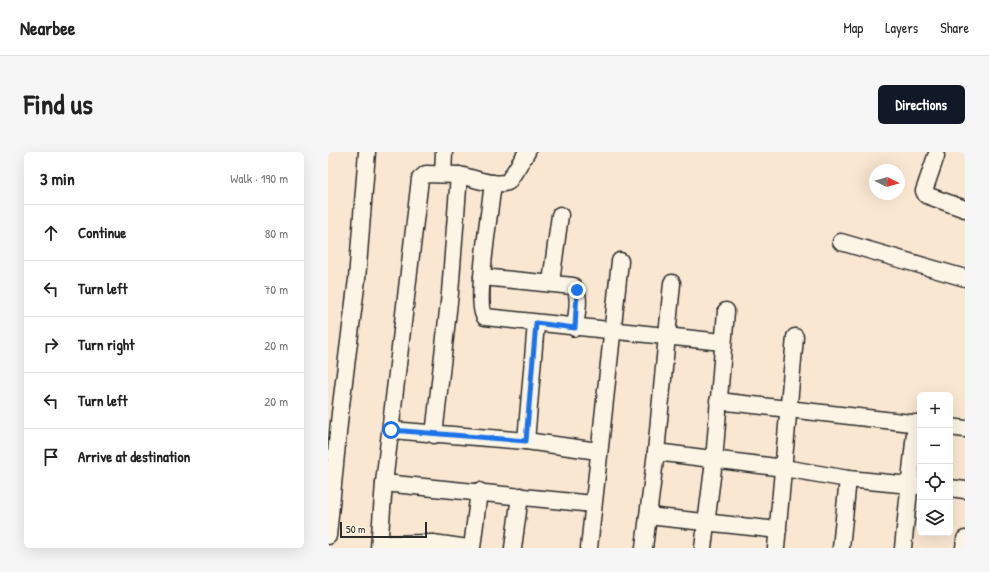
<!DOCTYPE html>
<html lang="en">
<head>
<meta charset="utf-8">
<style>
  body { margin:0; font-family:"Patrick Hand",sans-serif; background:#f6f6f6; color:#222 }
  .controls { position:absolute; right:12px; bottom:12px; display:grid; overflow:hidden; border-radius:6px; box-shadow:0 4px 16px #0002 }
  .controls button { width:36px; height:36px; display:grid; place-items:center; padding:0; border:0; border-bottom:1px solid #e0e0e0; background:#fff; color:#222; font:20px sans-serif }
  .compass { position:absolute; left:541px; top:12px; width:36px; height:36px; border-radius:50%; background:#fff; box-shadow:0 4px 16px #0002; rotate:95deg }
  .scale { position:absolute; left:12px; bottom:10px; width:87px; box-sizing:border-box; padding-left:4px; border:2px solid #2b2b2b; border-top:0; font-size:11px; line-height:14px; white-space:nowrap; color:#2b2b2b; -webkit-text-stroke:3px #fcf5e5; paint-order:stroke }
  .stop { position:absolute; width:12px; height:12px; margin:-9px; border:3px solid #1a73e8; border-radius:50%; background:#fff }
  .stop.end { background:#1a73e8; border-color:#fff; box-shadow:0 1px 4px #0008 }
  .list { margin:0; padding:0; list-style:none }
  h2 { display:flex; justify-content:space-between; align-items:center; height:52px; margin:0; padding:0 16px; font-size:17px }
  h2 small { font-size:13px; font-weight:400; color:#767676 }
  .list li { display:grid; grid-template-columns:26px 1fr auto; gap:12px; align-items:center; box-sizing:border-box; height:56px; padding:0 16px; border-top:1px solid #e0e0e0 }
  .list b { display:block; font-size:15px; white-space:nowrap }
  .list em { font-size:13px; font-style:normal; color:#767676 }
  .icon { flex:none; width:22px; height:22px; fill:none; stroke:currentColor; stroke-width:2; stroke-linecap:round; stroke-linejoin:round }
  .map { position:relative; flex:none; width:637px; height:396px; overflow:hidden; border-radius:6px }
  header { display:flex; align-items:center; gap:24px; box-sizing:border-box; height:56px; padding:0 20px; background:#fff; border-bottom:1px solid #e0e0e0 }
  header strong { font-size:19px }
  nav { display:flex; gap:22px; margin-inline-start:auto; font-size:14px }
  .intro { display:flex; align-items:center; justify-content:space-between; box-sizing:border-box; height:96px; padding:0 24px }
  h1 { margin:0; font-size:28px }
  .button { padding:10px 18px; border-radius:6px; background:#111827; color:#fff; font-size:14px; font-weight:700 }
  main { display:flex; gap:24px; padding:0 24px }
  aside { flex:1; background:#fff; border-radius:6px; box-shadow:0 4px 16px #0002 }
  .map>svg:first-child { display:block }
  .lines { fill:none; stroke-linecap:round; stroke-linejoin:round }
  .minor-casing { stroke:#2b2b2b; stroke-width:19 }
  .minor { stroke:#fcf5e5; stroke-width:16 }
  .route { stroke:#1a73e8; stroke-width:5 }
</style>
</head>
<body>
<header>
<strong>Nearbee</strong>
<nav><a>Map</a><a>Layers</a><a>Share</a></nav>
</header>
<div class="intro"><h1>Find us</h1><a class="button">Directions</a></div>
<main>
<aside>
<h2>3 min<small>Walk · 190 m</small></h2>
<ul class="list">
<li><svg class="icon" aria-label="ahead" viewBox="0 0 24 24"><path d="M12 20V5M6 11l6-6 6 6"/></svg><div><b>Continue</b></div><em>80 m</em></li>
<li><svg class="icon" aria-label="left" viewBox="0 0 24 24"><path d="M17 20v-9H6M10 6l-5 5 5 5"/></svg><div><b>Turn left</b></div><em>70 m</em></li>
<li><svg class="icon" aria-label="right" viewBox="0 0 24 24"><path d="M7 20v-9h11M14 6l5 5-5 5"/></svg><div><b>Turn right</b></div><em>20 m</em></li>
<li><svg class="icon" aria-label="left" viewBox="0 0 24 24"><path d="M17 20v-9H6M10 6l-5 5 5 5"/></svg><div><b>Turn left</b></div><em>20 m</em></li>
<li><svg class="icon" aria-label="arrive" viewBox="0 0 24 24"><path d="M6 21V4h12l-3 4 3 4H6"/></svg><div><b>Arrive at destination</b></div></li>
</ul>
</aside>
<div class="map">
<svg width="637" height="396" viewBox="0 0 637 396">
  <rect width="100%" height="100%" fill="#fae7d2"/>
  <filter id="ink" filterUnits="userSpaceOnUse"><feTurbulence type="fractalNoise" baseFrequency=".025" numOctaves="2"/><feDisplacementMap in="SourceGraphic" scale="8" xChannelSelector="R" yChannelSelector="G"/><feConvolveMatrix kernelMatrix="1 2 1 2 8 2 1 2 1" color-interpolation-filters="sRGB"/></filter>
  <g filter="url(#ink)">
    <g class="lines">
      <!-- minor casing -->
      <g class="minor-casing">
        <g id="minor">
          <path d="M608 4 596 39 598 43 637 57"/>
          <path d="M115 22 116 0"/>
          <path d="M131 23C146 26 165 35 180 30L199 0"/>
          <path d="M165 31C163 51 146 155 157 165L394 190"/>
          <path d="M513 90 637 126"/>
          <path d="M154 125 245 134C254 143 248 163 247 176"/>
          <path d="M223 130 232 63"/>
          <path d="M390 249 592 272"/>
          <path d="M622 275 637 277"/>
          <path d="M63 278 198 289 270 299"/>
          <path d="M198 289 208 171"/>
          <path d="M328 300 456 316 520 327 592 334"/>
          <path d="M56 331 265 352"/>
          <path d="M622 336 637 338"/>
          <path d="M320 364 450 378"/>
          <path d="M0 384 12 261 29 127 39 0"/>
          <path d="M105 391 140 396"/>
          <path d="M52 392 105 391 104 396"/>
          <path d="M51 396 56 331 92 27 98 22 131 23 122 141 106 283"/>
          <path d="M144 396 151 339"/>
          <path d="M185 396 192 344"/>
          <path d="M261 396 292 109"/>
          <path d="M316 396 328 300 344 131"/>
          <path d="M375 396 386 309 398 159"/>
          <path d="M448 396 467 185"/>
          <path d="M513 396 520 327"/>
          <path d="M575 396 588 271"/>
          <path d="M636 396 637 387"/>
        </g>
      </g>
      <!-- minor -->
      <use href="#minor" class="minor"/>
    </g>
  </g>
  <g class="lines" filter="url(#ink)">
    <!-- route -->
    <path class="route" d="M63 278 198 289 208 171 247 176 249 138"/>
  </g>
</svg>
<div class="controls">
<button>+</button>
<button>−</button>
<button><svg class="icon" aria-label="locate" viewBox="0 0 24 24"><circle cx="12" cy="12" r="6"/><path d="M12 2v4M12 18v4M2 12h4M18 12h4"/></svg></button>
<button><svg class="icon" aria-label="layers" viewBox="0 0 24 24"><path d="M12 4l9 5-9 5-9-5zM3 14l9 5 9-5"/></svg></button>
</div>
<svg class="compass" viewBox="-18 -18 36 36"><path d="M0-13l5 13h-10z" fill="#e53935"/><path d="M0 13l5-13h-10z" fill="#767676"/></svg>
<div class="scale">50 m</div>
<div class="stop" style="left:63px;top:278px"></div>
<div class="stop end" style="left:249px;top:138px"></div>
</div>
</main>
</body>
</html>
